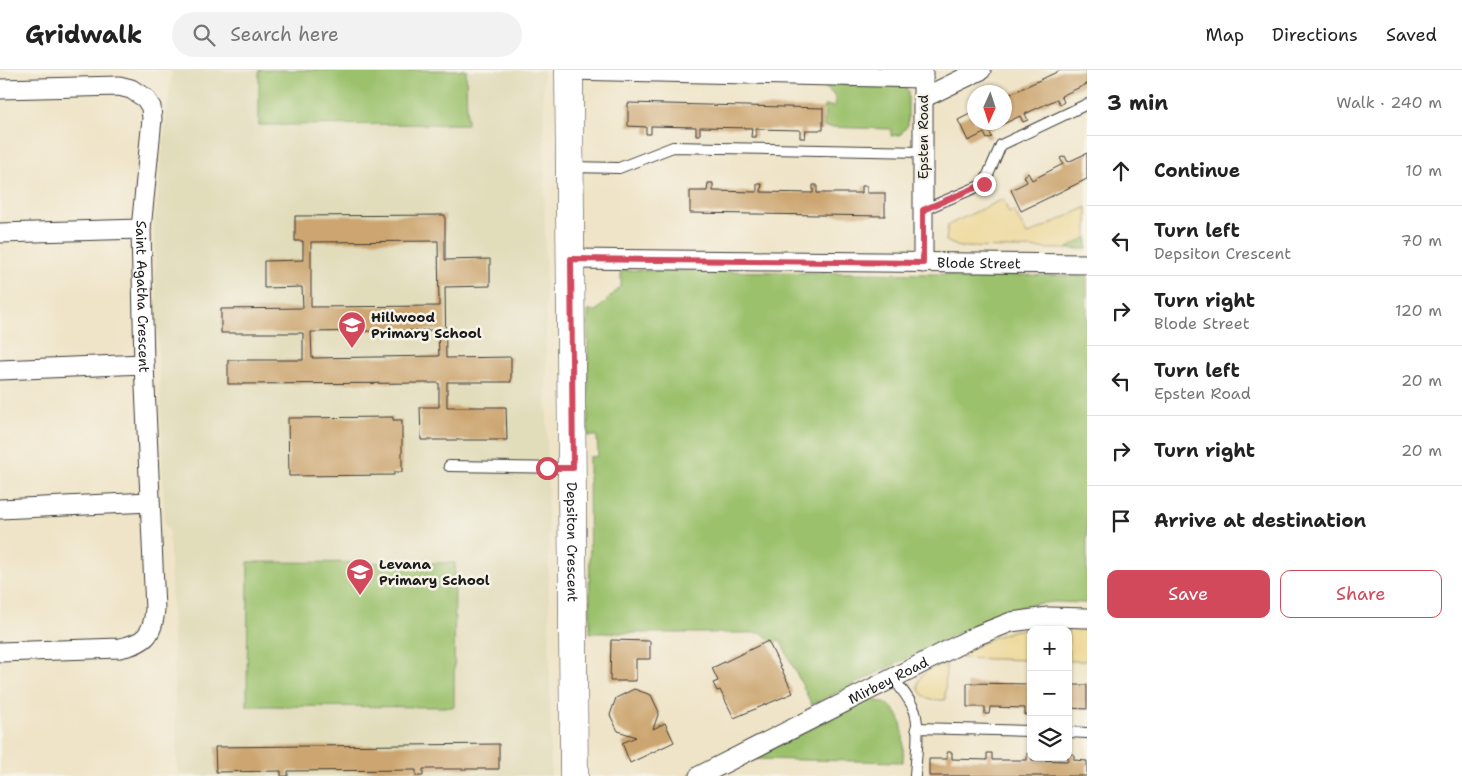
<!DOCTYPE html>
<html lang="en">
<head>
<meta charset="utf-8">
<style>
  body { margin:0; font-family:"Shantell Sans",sans-serif; background:#f2f2f2; color:#222 }
  .controls { position:absolute; right:15px; bottom:15px; display:grid; overflow:hidden; border-radius:10px; box-shadow:0 1px 4px #0004 }
  .controls button { width:45px; height:45px; display:grid; place-items:center; padding:0; border:0; border-bottom:1px solid #e0e0e0; background:#fff; color:#222; font:25px sans-serif }
  .compass { position:absolute; left:967px; top:15px; width:45px; height:45px; border-radius:50%; background:#fff; box-shadow:0 1px 4px #0004; rotate:183deg }
  .stop { position:absolute; width:15px; height:15px; margin:-11px; border:4px solid #d1495b; border-radius:50%; background:#fff }
  .stop.end { background:#d1495b; border-color:#fff; box-shadow:0 1px 5px #0008 }
  .list { margin:0; padding:0; list-style:none }
  h2 { display:flex; justify-content:space-between; align-items:center; height:65px; margin:0; padding:0 20px; font-size:21px }
  h2 small { font-size:16px; font-weight:400; color:#767676 }
  .list li { display:grid; grid-template-columns:32px 1fr auto; gap:15px; align-items:center; box-sizing:border-box; height:70px; padding:0 20px; border-top:1px solid #e0e0e0 }
  .list b { display:block; font-size:19px; white-space:nowrap }
  .list p { margin:0; font-size:16px; white-space:nowrap; color:#767676 }
  .list em { font-size:16px; font-style:normal; color:#767676 }
  .actions { display:flex; gap:10px; padding:15px 20px }
  .actions a { flex:1; padding:11px 0; border:1px solid #d1495b; border-radius:10px; text-align:center; font-size:18px; color:#d1495b }
  .actions .main { background:#d1495b; color:#fff }
  .icon { flex:none; width:28px; height:28px; fill:none; stroke:currentColor; stroke-width:2; stroke-linecap:round; stroke-linejoin:round }
  .map { position:relative; flex:none; width:1087px; height:706px; overflow:hidden }
  header { display:flex; align-items:center; gap:30px; box-sizing:border-box; height:70px; padding:0 25px; background:#fff; border-bottom:1px solid #e0e0e0 }
  header strong { font-size:24px }
  nav { display:flex; gap:28px; margin-inline-start:auto; font-size:18px }
  .search { width:350px; height:45px; background:#f2f2f2; display:flex; align-items:center; gap:12px; box-sizing:border-box; padding:0 18px; border-radius:28px; color:#767676; font-size:19px }
  main { display:flex }
  aside { flex:1; background:#fff }
  .map>svg:first-child { display:block }
  .built { fill:#e1dcba }
  .green { fill:#9bc16c; stroke:#5c6e44 }
  .sand { fill:#eeda9e; stroke:#857b5d }
  .building { fill:#cca570; fill-rule:evenodd }
  .lines { fill:none; stroke-linecap:round; stroke-linejoin:round }
  .lane-casing { stroke:#3c3a36; stroke-width:12 }
  .street-casing { stroke:#3c3a36; stroke-width:21 }
  .secondary-casing { stroke:#3c3a36; stroke-width:29 }
  .lane { stroke:#fff; stroke-width:10 }
  .street { stroke:#fff; stroke-width:19 }
  .secondary { stroke:#fff; stroke-width:28 }
  .route { stroke:#d1495b; stroke-width:6 }
  .labels { text-anchor:middle; stroke-width:5; stroke-linejoin:round; paint-order:stroke }
  .street-label { font-size:14px; fill:#1c1c1c; stroke:#f7f3e8 }
  .poi-label { font-size:14px; font-weight:bold; fill:#1c1c1c; stroke:#f7f3e8; text-anchor:start }
</style>
</head>
<body>
<header>
<strong>Gridwalk</strong>
<div class="search"><svg class="icon" aria-label="search" viewBox="0 0 24 24"><circle cx="10" cy="10" r="6"/><path d="M15 15l6 6"/></svg>Search here</div>
<nav><a>Map</a><a>Directions</a><a>Saved</a></nav>
</header>
<main>
<div class="map">
<svg width="1087" height="706" viewBox="0 0 1087 706">
  <rect width="100%" height="100%" fill="#f7f3e8"/>
  <filter id="ink" filterUnits="userSpaceOnUse"><feTurbulence type="fractalNoise" baseFrequency=".02" numOctaves="2"/><feDisplacementMap in="SourceGraphic" scale="10" xChannelSelector="R" yChannelSelector="G"/><feConvolveMatrix kernelMatrix="1 2 1 2 8 2 1 2 1" color-interpolation-filters="sRGB"/></filter>
  <filter id="wash" filterUnits="userSpaceOnUse"><feTurbulence type="fractalNoise" baseFrequency=".0096" numOctaves="4" result="noise"/><feDisplacementMap in="SourceGraphic" scale="20" xChannelSelector="R" yChannelSelector="G"/><feGaussianBlur stdDeviation="1.12" result="paint"/><feColorMatrix in="noise" values="0 0 0 0 0 0 0 0 0 0 0 0 0 0 0 0 0 1.4 0 .05"/><feComposite in="paint" operator="in"/></filter>
  <g filter="url(#wash)">
    <rect width="100%" height="100%" fill="#efe4c8"/>
    <!-- built -->
    <path class="built" d="M172 0H543L551 706H178L169 459 165 458 154 159Z"/>
    <!-- green -->
    <g class="green">
      <path d="M259 0H466L467 54 259 55Z"/>
      <path d="M821 14 905 16 908 21V55L900 65 891 66V59L824 57 825 36H835V26Z"/>
      <path d="M1087 167V179H1066Z"/>
      <path d="M621 200 1087 206V533L1054 532 1034 534 995 545 812 635 780 570 772 572 762 563H590L589 387 598 386 597 366H588V241H596L621 216Z"/>
      <path d="M248 492 455 493 454 637 247 636Z"/>
      <path d="M869 630C906 631 904 664 903 692L755 689 754 687Z"/>
    </g>
    <!-- sand -->
    <g class="sand">
      <path d="M1003 129 1009 143 1014 141 1027 165 1087 137V167L1066 179 959 177 946 171 948 155Z"/>
      <path d="M1037 556 1087 557V591H1068V560H1031V590L954 588 992 568 1012 561Z"/>
      <path d="M946 594 945 630C933 630 923 630 918 617 919 600 933 598 946 594Z"/>
    </g>
    <g id="blocks">
      <!-- building -->
      <g class="building">
        <path d="M1061 0H1087V14L1061 26 1064 32 1060 35 1057 29 1025 44 1028 50 1023 52 1020 46 989 61 992 67 987 69 984 63 968 71 958 50 974 42V52H1004V27Z"/>
        <path d="M628 33 823 38V60H806L805 68H800V60L756 59V67H751L752 58 700 57V65H696V57L651 56V64H646V57L628 56Z"/>
        <path d="M1087 83V109L1021 141 1011 120 1027 112 1024 106 1028 103 1032 110 1063 94 1060 88 1065 86 1068 92Z"/>
        <path d="M708 113H713V121L757 122V114H762L761 122 813 123V115H817V123H862V116H867V123H885V146L690 143V121H707Z"/>
        <path d="M445 145V190L490 189V216L445 217 446 288 511 287V312H447V337H506L507 370H421L420 337H439V313L228 314V290H303V263H221V239L303 238 302 217 264 218V191L303 190V171H295V146ZM438 171 439 236 311 237V172ZM438 260 439 286 312 288 311 262Z"/>
        <path d="M393 347V350H402V402H394V405L289 406 288 348Z"/>
        <path d="M611 570 650 571V589H636V611H610Z"/>
        <path d="M768 571 793 623 734 648 720 620 717 621 713 613 718 611 712 598Z"/>
        <path d="M967 613 1031 614 1030 645H1025V638L990 637 989 644H985V637H967Z"/>
        <path d="M1068 615H1087V639L1068 638Z"/>
        <path d="M634 619 651 625 659 642 653 659 665 653 674 672 630 693 622 673 636 667 618 661 610 645 616 628Z"/>
        <path d="M499 674V699H423V706H416V700L288 701V706H281V701L216 702 215 677Z"/>
        <path d="M947 682H952V689L987 690V683H992V690H1027V683H1031L1032 690 1068 691V684H1074V690L1087 691V706H929V689H947Z"/>
      </g>
    </g>
  </g>
  <g filter="url(#ink)">
    <use href="#blocks" fill-opacity="0" stroke="#3c3a36" stroke-width="1"/>
    <g class="lines">
      <!-- lane casing -->
      <g class="lane-casing">
        <g id="lane">
          <path d="M571 97 619 98 673 77 923 82"/>
          <path d="M923 140 984 114 1001 75 1087 34"/>
          <path d="M449 396 570 398"/>
          <path d="M894 609C901 619 911 630 915 642 920 660 916 687 915 706"/>
          <path d="M916 658 1031 661"/>
          <path d="M1068 662 1087 663"/>
        </g>
      </g>
      <!-- street casing -->
      <g class="street-casing">
        <g id="street">
          <path d="M569 0 923 8"/>
          <path id="s1" d="M0 19 119 16 131 19 145 28 151 37 152 49 141 159 144 294 155 539C153 565 145 573 120 578L0 582"/>
          <path d="M923 28 981 0"/>
          <path d="M0 163 141 159"/>
          <path id="s2" d="M571 189 1087 194"/>
          <path d="M923 193V0"/>
          <path d="M0 300 144 294"/>
          <path d="M0 439 150 432"/>
          <path id="s3" d="M699 706 978 565 1011 552 1048 547 1087 548"/>
        </g>
      </g>
      <!-- secondary casing -->
      <g class="secondary-casing">
        <g id="secondary">
          <path id="s4" d="M569 0 574 706"/>
        </g>
      </g>
      <!-- lane -->
      <use href="#lane" class="lane"/>
      <!-- street -->
      <use href="#street" class="street"/>
      <!-- secondary -->
      <use href="#secondary" class="secondary"/>
    </g>
  </g>
  <g class="lines" filter="url(#ink)">
    <!-- route -->
    <path class="route" d="M547 398H573L571 189 923 193V140L984 114"/>
  </g>
  <!-- icons -->
  <defs>
    <g id="school-pin" transform="scale(1.4375)"><path d="M0 17L-7.5 6A9.5 9.5 0 1 1 7.5 6Z" fill="#d1495b" stroke="#f7f3e8"/><path d="M0-5L7-2L0 1L-7-2ZM-4 1L0 2.5L4 1V4Q0 6-4 4Z" fill="#fff"/></g>
  </defs>
  <g fill-rule="evenodd">
    <use href="#school-pin" x="352" y="255"/>
    <use href="#school-pin" x="360" y="502"/>
  </g>
  <g class="labels">
    <!-- street labels -->
    <g class="street-label">
      <text transform="translate(923 67) rotate(-90)" y="5">Epsten Road</text>
      <text dy="5" stroke="none"><textPath href="#s2" startOffset="408">Blode Street</textPath></text>
      <text dy="5" stroke="none"><textPath href="#s1" startOffset="349">Saint Agatha Crescent</textPath></text>
      <text dy="5" stroke="none"><textPath href="#s4" startOffset="472">Depsiton Crescent</textPath></text>
      <text dy="5" stroke="none"><textPath href="#s3" startOffset="212">Mirbey Road</textPath></text>
    </g>
    <!-- poi labels -->
    <g class="poi-label">
      <text x="371" y="252">Hillwood<tspan x="371" dy="16">Primary School</tspan></text>
      <text x="379" y="499">Levana<tspan x="379" dy="16">Primary School</tspan></text>
    </g>
  </g>
</svg>
<div class="controls">
<button>+</button>
<button>−</button>
<button><svg class="icon" aria-label="layers" viewBox="0 0 24 24"><path d="M12 4l9 5-9 5-9-5zM3 14l9 5 9-5"/></svg></button>
</div>
<svg class="compass" viewBox="-18 -18 36 36"><path d="M0-13l5 13h-10z" fill="#e53935"/><path d="M0 13l5-13h-10z" fill="#767676"/></svg>
<div class="stop" style="left:547px;top:398px"></div>
<div class="stop end" style="left:984px;top:114px"></div>
</div>
<aside>
<h2>3 min<small>Walk · 240 m</small></h2>
<ul class="list">
<li><svg class="icon" aria-label="ahead" viewBox="0 0 24 24"><path d="M12 20V5M6 11l6-6 6 6"/></svg><div><b>Continue</b></div><em>10 m</em></li>
<li><svg class="icon" aria-label="left" viewBox="0 0 24 24"><path d="M17 20v-9H6M10 6l-5 5 5 5"/></svg><div><b>Turn left</b><p>Depsiton Crescent</p></div><em>70 m</em></li>
<li><svg class="icon" aria-label="right" viewBox="0 0 24 24"><path d="M7 20v-9h11M14 6l5 5-5 5"/></svg><div><b>Turn right</b><p>Blode Street</p></div><em>120 m</em></li>
<li><svg class="icon" aria-label="left" viewBox="0 0 24 24"><path d="M17 20v-9H6M10 6l-5 5 5 5"/></svg><div><b>Turn left</b><p>Epsten Road</p></div><em>20 m</em></li>
<li><svg class="icon" aria-label="right" viewBox="0 0 24 24"><path d="M7 20v-9h11M14 6l5 5-5 5"/></svg><div><b>Turn right</b></div><em>20 m</em></li>
<li><svg class="icon" aria-label="arrive" viewBox="0 0 24 24"><path d="M6 21V4h12l-3 4 3 4H6"/></svg><div><b>Arrive at destination</b></div></li>
</ul>
<div class="actions"><a class="main">Save</a><a>Share</a></div>
</aside>
</main>
</body>
</html>
